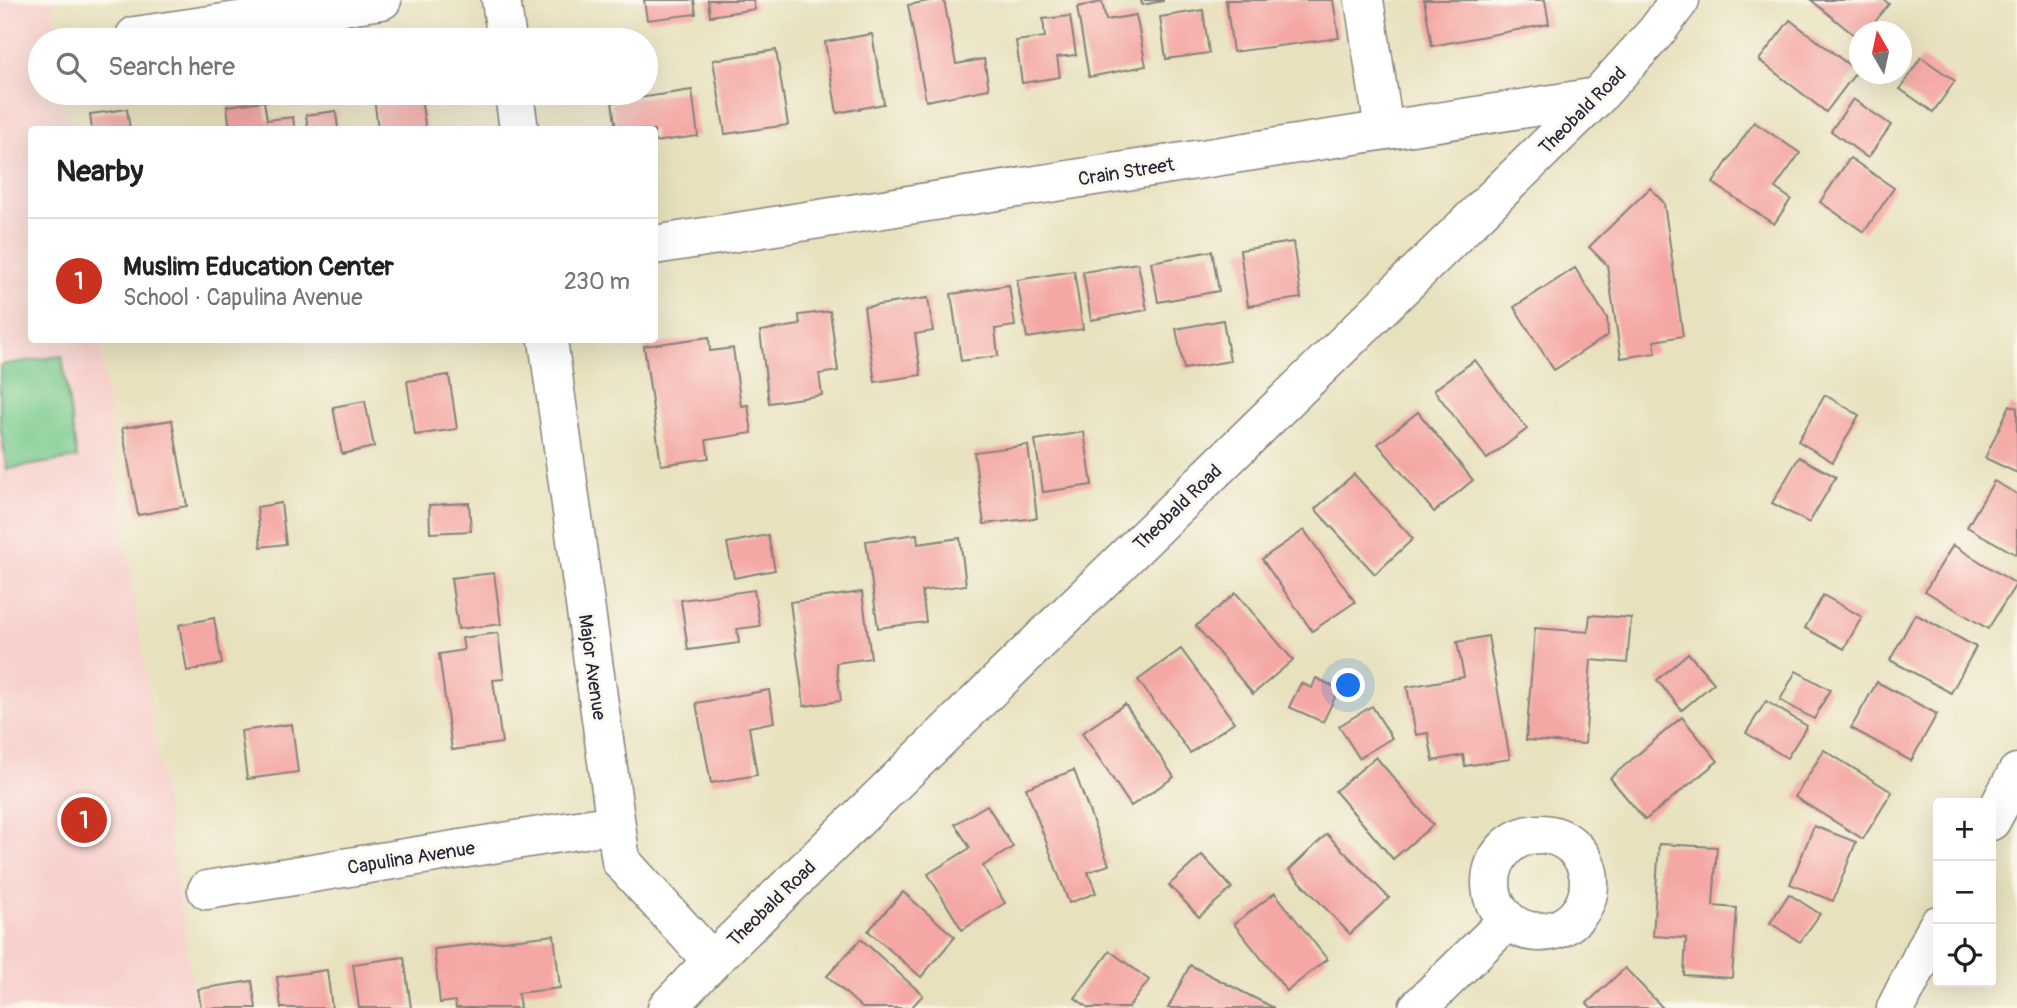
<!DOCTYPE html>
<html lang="en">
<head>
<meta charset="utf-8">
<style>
  body { margin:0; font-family:Pangolin,sans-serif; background:#f6f6f6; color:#202124 }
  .controls { position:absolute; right:21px; bottom:21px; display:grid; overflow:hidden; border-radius:7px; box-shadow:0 7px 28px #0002 }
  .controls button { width:63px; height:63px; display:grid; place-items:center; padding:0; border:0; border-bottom:2px solid #e0e0e0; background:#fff; color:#202124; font:35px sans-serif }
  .compass { position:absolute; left:1849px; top:21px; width:63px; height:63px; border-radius:50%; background:#fff; box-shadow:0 7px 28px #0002; rotate:351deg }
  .you { position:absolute; left:1349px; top:686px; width:24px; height:24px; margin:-18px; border:5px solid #fff; border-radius:50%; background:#1a73e8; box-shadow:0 0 0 10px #1a73e833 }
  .badge { display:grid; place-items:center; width:46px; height:46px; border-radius:50%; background:#c8321e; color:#fff; font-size:23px; font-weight:700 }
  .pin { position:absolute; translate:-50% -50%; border:4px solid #fff; box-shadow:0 2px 7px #0006 }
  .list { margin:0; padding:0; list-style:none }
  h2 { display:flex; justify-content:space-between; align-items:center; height:91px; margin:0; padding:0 28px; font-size:30px }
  h2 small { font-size:23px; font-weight:400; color:#757577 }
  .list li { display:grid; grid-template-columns:46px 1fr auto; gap:21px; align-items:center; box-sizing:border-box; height:126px; padding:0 28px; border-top:2px solid #e0e0e0 }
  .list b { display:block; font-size:26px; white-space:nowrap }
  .list p { margin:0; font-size:23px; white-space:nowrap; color:#757577 }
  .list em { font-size:23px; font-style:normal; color:#757577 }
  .icon { flex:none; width:38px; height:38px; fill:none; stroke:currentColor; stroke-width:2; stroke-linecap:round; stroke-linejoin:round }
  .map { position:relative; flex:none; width:2017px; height:1008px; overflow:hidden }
  .search { position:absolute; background:#fff; box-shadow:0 7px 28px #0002; left:28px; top:28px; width:630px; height:77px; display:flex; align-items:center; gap:18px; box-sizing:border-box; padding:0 24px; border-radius:38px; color:#757577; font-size:26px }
  .panel { position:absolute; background:#fff; box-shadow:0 7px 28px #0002; left:28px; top:126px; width:630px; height:217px; border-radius:7px }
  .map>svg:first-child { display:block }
  .built { fill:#f7d0cc }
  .green { fill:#78ca8c; stroke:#4d7664; stroke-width:2 }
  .building { fill:#f4a7a4 }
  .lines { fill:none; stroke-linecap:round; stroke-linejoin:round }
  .minor-casing { stroke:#85827c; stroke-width:41 }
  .minor { stroke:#fff; stroke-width:38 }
  .labels { text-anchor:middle; stroke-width:6; stroke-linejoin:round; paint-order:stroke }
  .street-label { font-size:19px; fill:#22223b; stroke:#fbf7ec }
</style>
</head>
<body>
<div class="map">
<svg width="2017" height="1008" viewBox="0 0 2017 1008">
  <rect width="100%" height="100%" fill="#fbf7ec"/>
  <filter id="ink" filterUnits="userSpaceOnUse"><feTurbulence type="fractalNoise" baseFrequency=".0143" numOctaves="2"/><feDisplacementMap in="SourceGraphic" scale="14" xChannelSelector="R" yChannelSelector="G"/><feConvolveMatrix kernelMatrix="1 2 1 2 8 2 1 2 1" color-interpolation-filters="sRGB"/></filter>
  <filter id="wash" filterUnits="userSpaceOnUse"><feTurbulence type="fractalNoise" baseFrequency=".00686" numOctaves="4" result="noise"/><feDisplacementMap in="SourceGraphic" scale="28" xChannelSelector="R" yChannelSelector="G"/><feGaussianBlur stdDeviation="1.57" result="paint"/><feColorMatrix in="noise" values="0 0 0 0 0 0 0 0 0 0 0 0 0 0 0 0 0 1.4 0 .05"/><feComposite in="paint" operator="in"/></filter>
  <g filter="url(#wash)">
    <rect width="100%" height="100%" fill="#e8e1be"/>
    <!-- built -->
    <path class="built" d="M0 0H52L58 40H40V93H65L70 129 32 130V340H99L136 612 196 1008H0Z"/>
    <!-- green -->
    <path class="green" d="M62 356 77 458 7 469 0 424V365Z"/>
    <g id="blocks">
      <!-- building -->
      <g class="building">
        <path d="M644 0H694L696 14 647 20Z"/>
        <path d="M708 0H753L755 9 710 16Z"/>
        <path d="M934 0H944L956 64 984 59 989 89 926 101 908 5Z"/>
        <path d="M1141 0H1163V1L1142 5Z"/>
        <path d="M1226 0H1333L1339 38 1233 52Z"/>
        <path d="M1424 0H1545L1549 24 1432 46Z"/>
        <path d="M1811 0H1884L1889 4 1867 32H1860V40Z"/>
        <path d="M1102 2 1106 20 1136 15 1146 66 1089 77 1077 7Z"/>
        <path d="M1203 10 1209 53 1166 59 1160 17Z"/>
        <path d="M1070 16 1076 55 1057 57 1060 77 1022 83 1016 41 1045 37 1043 19Z"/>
        <path d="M1790 20 1857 71 1826 112 1759 60Z"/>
        <path d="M343 26 345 40H306L305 32Z"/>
        <path d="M872 34 884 104 837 113 825 42Z"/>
        <path d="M776 50 788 125 725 134 713 60Z"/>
        <path d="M1921 57 1955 81 1933 112 1900 89Z"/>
        <path d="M692 90 698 136 654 142V130H616L612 102Z"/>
        <path d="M395 93H420L426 130H378L374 97Z"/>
        <path d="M1853 99 1891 125 1868 158 1831 131Z"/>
        <path d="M264 101 267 120 293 117 295 130H230L227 106Z"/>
        <path d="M127 109 130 130H92L90 114Z"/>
        <path d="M336 111 338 130H308L306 115Z"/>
        <path d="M1754 122 1800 153 1775 188 1791 199 1774 224 1713 183Z"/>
        <path d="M1850 158 1894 188 1864 232 1820 202Z"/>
        <path d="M1650 188 1664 203 1683 336 1654 341 1656 353 1621 358 1607 265 1589 247Z"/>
        <path d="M1293 242 1301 298 1248 306 1240 250Z"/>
        <path d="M1212 251 1219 291 1158 302 1151 262Z"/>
        <path d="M1138 263 1147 310 1091 320 1083 272Z"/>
        <path d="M1575 268 1607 318 1608 335 1554 370 1514 307Z"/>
        <path d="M1074 271 1083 329 1027 338 1017 280Z"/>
        <path d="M1009 285 1015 326 995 329 998 356 961 361 951 294Z"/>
        <path d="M928 298 933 331 915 334 921 375 875 382 864 307Z"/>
        <path d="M830 311 838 371 819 374 822 395 769 403 760 331 800 325 799 315Z"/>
        <path d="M1223 320 1230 361 1184 369 1176 329Z"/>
        <path d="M709 337 710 351 733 348 741 406 748 405 752 433 706 440 709 458 661 465 644 346Z"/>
        <path d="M1475 360 1527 429 1487 459 1434 390Z"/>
        <path d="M449 375 457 429 415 435 407 381Z"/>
        <path d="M1825 395 1859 415 1833 462 1798 441Z"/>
        <path d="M365 401 374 447 342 454 333 407Z"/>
        <path d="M2010 405 2017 408V473L1985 458Z"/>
        <path d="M1418 412 1473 480 1434 512 1378 444Z"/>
        <path d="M172 420 187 506 138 515 122 428Z"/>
        <path d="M1084 432 1092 485 1043 492 1035 440Z"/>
        <path d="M1028 445 1037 518 984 524 974 452Z"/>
        <path d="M1799 457 1836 477 1809 523 1772 503Z"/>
        <path d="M1354 474 1413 539 1375 574 1315 509Z"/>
        <path d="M1994 481 2017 494V555L1967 527Z"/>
        <path d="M281 503 286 544 261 547 257 507Z"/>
        <path d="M469 503 471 531 430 533 429 505Z"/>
        <path d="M1304 530 1355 602 1312 631 1262 559Z"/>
        <path d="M917 534 918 544 960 538 966 585 922 591 926 622 878 628 866 541Z"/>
        <path d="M768 535 775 570 734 578 727 543Z"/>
        <path d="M1953 545 2016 584 1988 629 1925 591Z"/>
        <path d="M494 573 501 624 458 629 451 578Z"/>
        <path d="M754 590 760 626 737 629 739 643 688 650 681 600Z"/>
        <path d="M862 592 871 658 836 663 841 701 804 706 790 602Z"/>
        <path d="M1236 593 1293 660 1253 694 1196 626Z"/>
        <path d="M1823 595 1862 617 1844 649 1805 628Z"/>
        <path d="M1915 614 1976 647 1951 693 1890 660Z"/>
        <path d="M1590 615 1631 618 1627 663 1591 660 1585 744 1526 740 1535 628 1588 632Z"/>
        <path d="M214 618 222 664 187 671 179 625Z"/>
        <path d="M498 633 504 679 493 680 502 743 452 750 439 654 464 650 462 638Z"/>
        <path d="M1488 636 1510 759 1465 766 1463 755 1433 761 1428 733 1416 735 1407 687 1464 677 1457 642Z"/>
        <path d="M1181 649 1234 722 1190 753 1138 680Z"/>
        <path d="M1688 653 1714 683 1682 710 1657 680Z"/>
        <path d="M1796 671 1830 690 1814 719 1780 700Z"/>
        <path d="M1316 678 1339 689 1323 722 1289 707 1301 683 1312 688Z"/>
        <path d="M1877 682 1937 714 1911 761 1851 728Z"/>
        <path d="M769 690 774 722 749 727 757 775 711 783 696 703Z"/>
        <path d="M1766 701 1807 726 1787 758 1746 733Z"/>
        <path d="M1125 704 1174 777 1131 806 1082 733Z"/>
        <path d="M1372 706 1392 738 1359 758 1339 726Z"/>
        <path d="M1682 717 1718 761 1645 820 1610 778Z"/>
        <path d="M292 724 298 772 247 779 241 731Z"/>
        <path d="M1824 750 1892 792 1863 839 1795 797Z"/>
        <path d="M1376 757 1433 825 1393 859 1335 791Z"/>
        <path d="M1074 770 1109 865 1088 872 1096 893 1069 903 1026 788Z"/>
        <path d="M987 805 1013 847 983 866 1005 903 962 930 928 874 970 848 955 824Z"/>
        <path d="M1814 826 1856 842 1833 901 1790 884Z"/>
        <path d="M1327 834 1389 898 1350 934 1289 870Z"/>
        <path d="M1659 844 1717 847 1713 906 1737 908 1732 978 1684 975 1686 938 1653 936Z"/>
        <path d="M1202 855 1232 888 1199 917 1169 885Z"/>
        <path d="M903 892 955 937 921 977 868 931Z"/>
        <path d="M1275 893 1327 959 1287 991 1234 924Z"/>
        <path d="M1789 894 1820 914 1800 942 1770 923Z"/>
        <path d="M554 935 560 988 518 993 520 1008H456L455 1001 440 1003 434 949Z"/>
        <path d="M861 939 923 995 911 1008H862L827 976Z"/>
        <path d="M1110 951 1149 980 1128 1008H1089L1075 998Z"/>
        <path d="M404 957 411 1008H359L353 964Z"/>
        <path d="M1190 965 1274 1008H1168Z"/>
        <path d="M1625 968 1663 1008H1591L1587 1003Z"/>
        <path d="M327 970 332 1008H281L277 977Z"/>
        <path d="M252 981 256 1008H201L198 989Z"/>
      </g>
    </g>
  </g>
  <g filter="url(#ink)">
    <use href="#blocks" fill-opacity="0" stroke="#85827c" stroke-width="2"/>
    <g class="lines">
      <!-- minor casing -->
      <g class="minor-casing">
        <g id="minor">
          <path d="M501 0 507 40"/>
          <path d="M1364 0 1384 130"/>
          <path d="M135 36 382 0"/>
          <path d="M514 93 519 130"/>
          <path d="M654 245 1597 97"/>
          <path d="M548 340 621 861 712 961"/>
          <path d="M1991 821 2017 773"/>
          <circle cx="1540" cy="883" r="49"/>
          <path d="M207 890 615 824"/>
          <path d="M667 1008 712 961 1597 97 1656 32 1680 0"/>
          <path d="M1418 1008 1508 920"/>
          <path d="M1896 1008 1938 925"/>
        </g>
      </g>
      <!-- minor -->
      <use href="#minor" class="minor"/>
    </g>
  </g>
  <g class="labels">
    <!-- street labels -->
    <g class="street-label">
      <text transform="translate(1582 110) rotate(-45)" y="7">Theobald Road</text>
      <text transform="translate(1126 171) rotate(-9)" y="7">Crain Street</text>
      <text transform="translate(1177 507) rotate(-44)" y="7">Theobald Road</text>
      <text transform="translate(593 667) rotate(82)" y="7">Major Avenue</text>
      <text transform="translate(411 857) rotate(-9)" y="7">Capulina Avenue</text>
      <text transform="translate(771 903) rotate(-44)" y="7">Theobald Road</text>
    </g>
  </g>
</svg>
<div class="controls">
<button>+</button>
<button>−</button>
<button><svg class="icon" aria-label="locate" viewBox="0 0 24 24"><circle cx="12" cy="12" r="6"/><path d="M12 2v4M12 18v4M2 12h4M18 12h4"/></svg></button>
</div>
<svg class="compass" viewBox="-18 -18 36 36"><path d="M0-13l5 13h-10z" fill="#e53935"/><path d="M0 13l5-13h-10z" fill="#757577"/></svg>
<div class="you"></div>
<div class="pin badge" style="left:84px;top:820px">1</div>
<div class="search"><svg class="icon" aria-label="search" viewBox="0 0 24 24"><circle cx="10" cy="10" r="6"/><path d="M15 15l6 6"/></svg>Search here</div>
<section class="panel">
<h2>Nearby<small></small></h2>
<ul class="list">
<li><span class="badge">1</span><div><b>Muslim Education Center</b><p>School · Capulina Avenue</p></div><em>230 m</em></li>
</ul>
</section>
</div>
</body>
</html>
